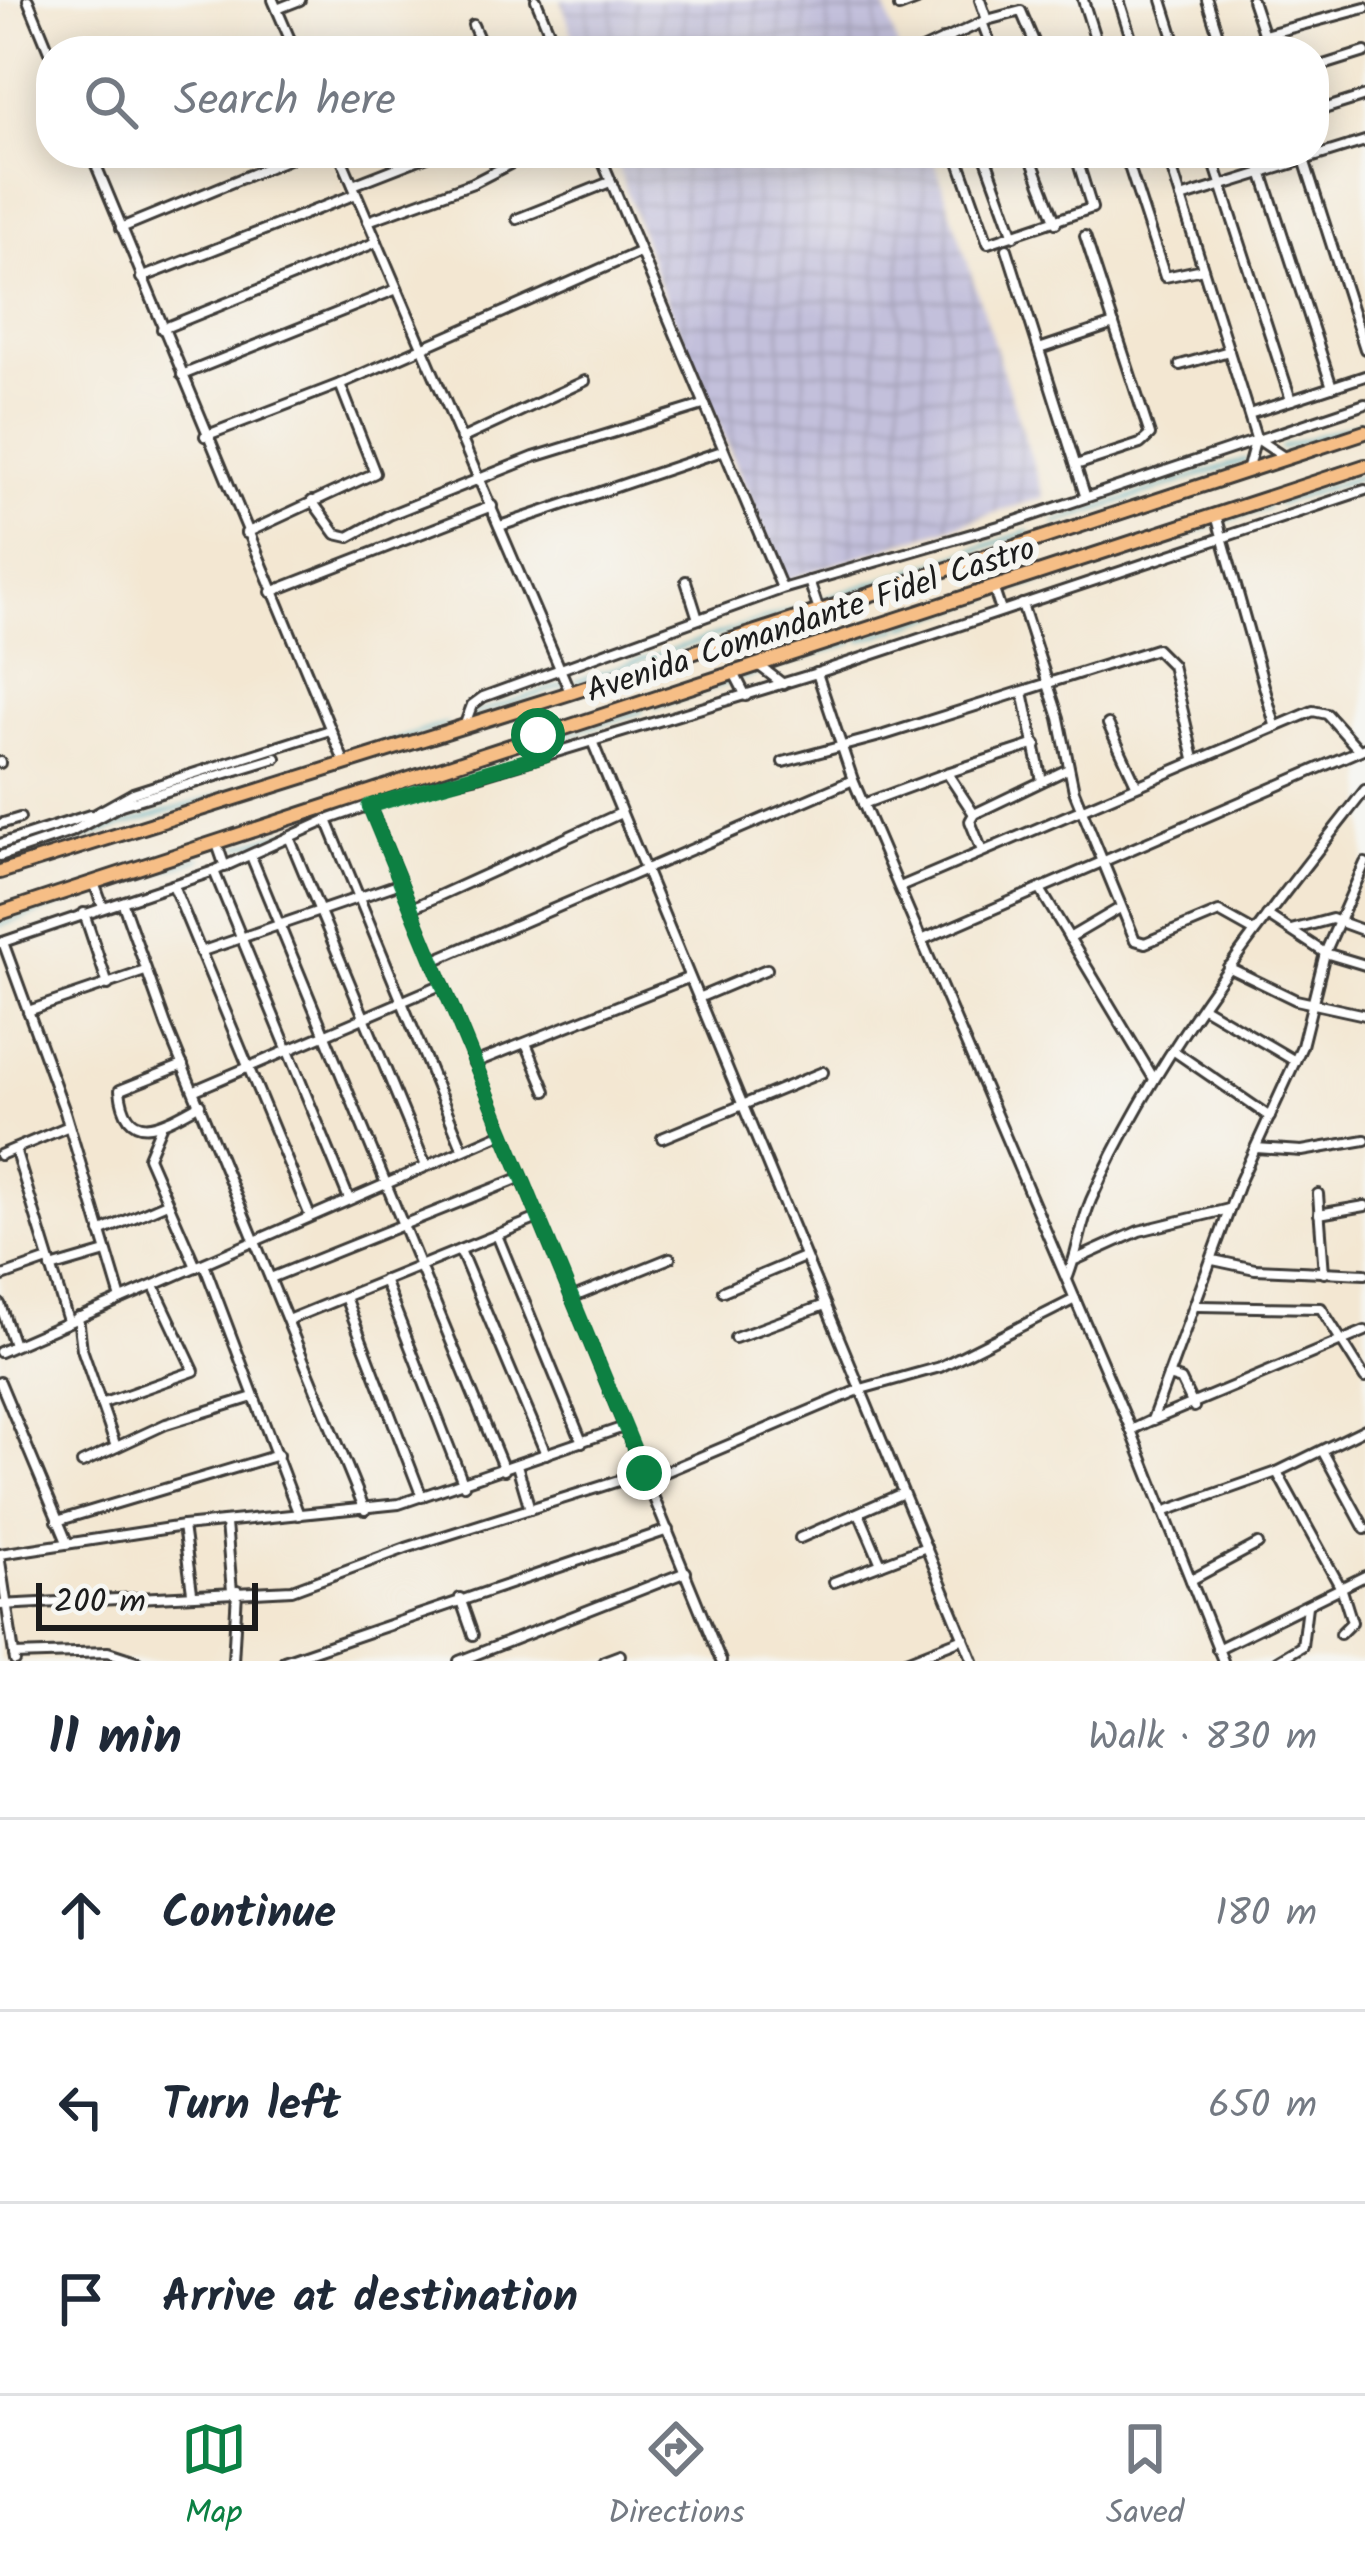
<!DOCTYPE html>
<html lang="en">
<head>
<meta charset="utf-8">
<style>
  body { margin:0; font-family:Kalam,sans-serif; background:#f6f6f7; color:#1f2937 }
  .scale { position:absolute; left:36px; bottom:30px; width:222px; box-sizing:border-box; padding-left:12px; border:6px solid #1c1c1c; border-top:0; font-size:33px; line-height:42px; white-space:nowrap; color:#1c1c1c; -webkit-text-stroke:9px #f6f6f2; paint-order:stroke }
  .stop { position:absolute; width:36px; height:36px; margin:-27px; border:9px solid #0b8043; border-radius:50%; background:#fff }
  .stop.end { background:#0b8043; border-color:#fff; box-shadow:0 3px 12px #0008 }
  .list { margin:0; padding:0; list-style:none }
  h2 { display:flex; justify-content:space-between; align-items:center; height:156px; margin:0; padding:0 48px; font-size:51px }
  h2 small { font-size:39px; font-weight:400; color:#747a83 }
  .list li { display:grid; grid-template-columns:78px 1fr auto; gap:36px; align-items:center; box-sizing:border-box; height:192px; padding:0 48px; border-top:3px solid #e0e1e3 }
  .list b { display:block; font-size:45px; white-space:nowrap }
  .list em { font-size:39px; font-style:normal; color:#747a83 }
  .icon { flex:none; width:66px; height:66px; fill:none; stroke:currentColor; stroke-width:2; stroke-linecap:round; stroke-linejoin:round }
  .map { position:relative; flex:none; width:1365px; height:1661px; overflow:hidden }
  .search { position:absolute; background:#fff; box-shadow:0 6px 30px #0003; left:36px; right:36px; top:36px; height:132px; display:flex; align-items:center; gap:30px; box-sizing:border-box; padding:0 42px; border-radius:48px; color:#747a83; font-size:45px }
  .sheet { height:732px; background:#fff }
  nav { display:flex; justify-content:space-around; align-items:center; box-sizing:border-box; height:168px; border-top:3px solid #e0e1e3; background:#fff; font-size:33px; color:#747a83 }
  nav a { display:grid; justify-items:center; gap:6px }
  nav .on { color:#0b8043 }
  .map>svg:first-child { display:block }
  .industrial { fill:url(#industrial-grid) }
  .lines { fill:none; stroke-linecap:round; stroke-linejoin:round }
  .stream { stroke:#3eacbd; stroke-width:3 }
  .minor-casing { stroke:#3c3a37; stroke-width:14 }
  .highway-casing { stroke:#3c3a37; stroke-width:18 }
  .minor { stroke:#fff; stroke-width:8 }
  .highway { stroke:#f6be86; stroke-width:12 }
  .route { stroke:#0b8043; stroke-width:15 }
  .labels { text-anchor:middle; stroke-width:12; stroke-linejoin:round; paint-order:stroke }
  .street-label { font-size:33px; fill:#1c1c1c; stroke:#f6f6f2 }
</style>
</head>
<body>
<div class="map">
<svg width="1365" height="1661" viewBox="0 0 1365 1661">
  <defs>
    <pattern id="industrial-grid" width="8" height="8" patternUnits="userSpaceOnUse" patternTransform="scale(3)"><rect width="8" height="8" fill="#c3c0db"/><path d="M0 4h8M4 0v8" fill="none" stroke="#a7a4bb"/></pattern>
  </defs>
  <rect width="100%" height="100%" fill="#f6f6f2"/>
  <filter id="ink" filterUnits="userSpaceOnUse"><feTurbulence type="fractalNoise" baseFrequency=".00833" numOctaves="2"/><feDisplacementMap in="SourceGraphic" scale="24" xChannelSelector="R" yChannelSelector="G"/><feConvolveMatrix kernelMatrix="1 2 1 2 8 2 1 2 1" color-interpolation-filters="sRGB"/></filter>
  <filter id="wash" filterUnits="userSpaceOnUse"><feTurbulence type="fractalNoise" baseFrequency=".004" numOctaves="4" result="noise"/><feDisplacementMap in="SourceGraphic" scale="48" xChannelSelector="R" yChannelSelector="G"/><feGaussianBlur stdDeviation="2.7" result="paint"/><feColorMatrix in="noise" values="0 0 0 0 0 0 0 0 0 0 0 0 0 0 0 0 0 1.4 0 .05"/><feComposite in="paint" operator="in"/></filter>
  <g filter="url(#wash)">
    <rect width="100%" height="100%" fill="#f3e7d2"/>
    <!-- industrial -->
    <g class="industrial">
      <path d="M561 0H883L899 51H578Z"/>
      <path d="M613 153H932L1044 497 785 580 657 278Z"/>
    </g>
    <g class="lines">
      <!-- stream -->
      <g class="stream">
        <path d="M1281 448 1365 421"/>
        <path d="M1278 504 1365 475"/>
        <path d="M1223 521 1267 508"/>
        <path d="M1055 523 1245 460"/>
        <path d="M1080 568 1213 525"/>
        <path d="M999 594 1071 571"/>
        <path d="M825 599 1029 532"/>
        <path d="M903 626 991 597"/>
        <path d="M861 640 898 628"/>
        <path d="M771 669 853 642"/>
        <path d="M741 678 761 672"/>
        <path d="M577 681 803 607"/>
        <path d="M656 707 732 681"/>
        <path d="M471 715 565 685"/>
        <path d="M560 737 642 711"/>
        <path d="M348 756 446 724"/>
        <path d="M240 846 286 832"/>
        <path d="M0 863 335 760"/>
        <path d="M120 885 200 858"/>
        <path d="M0 925 81 898"/>
      </g>
    </g>
  </g>
  <g filter="url(#ink)">
    <g class="lines">
      <!-- minor casing -->
      <g class="minor-casing">
        <g id="minor">
          <path d="M28 0 51 56"/>
          <path d="M273 0 295 51"/>
          <path d="M536 0 557 51"/>
          <path d="M1083 0 1099 51"/>
          <path d="M1119 0 1135 51"/>
          <path d="M1162 0 1178 51"/>
          <path d="M1207 0 1223 51"/>
          <path d="M1252 0 1269 51"/>
          <path d="M899 7 917 0"/>
          <path d="M277 9 300 0"/>
          <path d="M987 20 1021 11 1038 51"/>
          <path d="M982 22 993 51"/>
          <path d="M473 25 484 51"/>
          <path d="M1264 35 1365 8"/>
          <path d="M944 39 948 51"/>
          <path d="M920 51 987 20 980 0"/>
          <path d="M1314 68 1365 52"/>
          <path d="M1314 112 1365 96"/>
          <path d="M91 153 345 764"/>
          <path d="M339 153 570 692"/>
          <path d="M599 153 782 588"/>
          <path d="M956 153 988 243 1092 208 1075 153"/>
          <path d="M984 153 1014 236"/>
          <path d="M1029 153 1056 223"/>
          <path d="M1167 153 1256 438 1247 471"/>
          <path d="M1211 153 1291 400"/>
          <path d="M1256 153 1332 387"/>
          <path d="M1302 153 1365 349"/>
          <path d="M1125 154 1165 277 1203 269"/>
          <path d="M353 185 435 153"/>
          <path d="M1181 198 1365 141"/>
          <path d="M517 219 610 182"/>
          <path d="M368 221 473 183 531 153"/>
          <path d="M121 228 303 153"/>
          <path d="M1007 249 1085 495"/>
          <path d="M141 278 356 194"/>
          <path d="M162 329 377 242"/>
          <path d="M1039 349 1114 324"/>
          <path d="M1180 365 1229 351"/>
          <path d="M182 375 397 289"/>
          <path d="M1249 414 1365 376"/>
          <path d="M205 436 340 384 637 253"/>
          <path d="M461 439 585 381"/>
          <path d="M1257 439 1284 457"/>
          <path d="M1076 465 1140 444 1150 435 1085 236"/>
          <path d="M312 501 336 534 349 537 389 515 534 457 703 405"/>
          <path d="M1216 515 1275 725"/>
          <path d="M500 526 722 451"/>
          <path d="M246 533 375 473 340 384"/>
          <path d="M686 581 698 619"/>
          <path d="M809 581 819 611"/>
          <path d="M993 587 1001 611"/>
          <path d="M271 592 492 506"/>
          <path d="M1022 604 1059 718 1074 791 1135 940 1145 943 1219 912 1253 931"/>
          <path d="M757 664 783 684"/>
          <path d="M733 671 746 696"/>
          <path d="M817 673 1365 490"/>
          <path d="M1023 692 1042 781"/>
          <path d="M465 724 472 705 483 697 782 589 1013 522 1365 404"/>
          <path d="M1108 724 1136 784"/>
          <path d="M592 741 973 1661"/>
          <path d="M1036 744 947 773 974 814 1068 769"/>
          <path d="M783 762 884 735 1156 649 1172 665 1194 759"/>
          <path d="M0 763V762"/>
          <path d="M368 803 721 1661"/>
          <path d="M863 804 947 773"/>
          <path d="M974 814 970 821 982 851"/>
          <path d="M90 817 133 793 330 730"/>
          <path d="M327 820 463 1150"/>
          <path d="M0 824 20 818"/>
          <path d="M289 837 426 1166"/>
          <path d="M216 841 225 867"/>
          <path d="M0 844 90 815"/>
          <path d="M0 856 71 832 121 805 276 758"/>
          <path d="M251 856 504 1470"/>
          <path d="M214 871 349 1199"/>
          <path d="M94 883 103 907"/>
          <path d="M173 885 310 1216"/>
          <path d="M900 887 1313 711 1327 714 1359 750"/>
          <path d="M1040 889 1154 1079"/>
          <path d="M123 904 166 1025 365 1510"/>
          <path d="M412 908 621 813"/>
          <path d="M84 913 108 985"/>
          <path d="M1267 915 1325 953 1365 965"/>
          <path d="M1291 930 1332 919 1365 931"/>
          <path d="M1069 938 1120 908"/>
          <path d="M924 939 1365 748"/>
          <path d="M3 942 65 1112 121 1299"/>
          <path d="M0 943 214 871 327 820 413 790 474 777 817 673 853 780 1131 1430 1223 1661"/>
          <path d="M200 952 401 883"/>
          <path d="M435 960 853 780"/>
          <path d="M1228 967 1296 1000 1365 1015"/>
          <path d="M698 998 767 969"/>
          <path d="M1203 1007 1295 1061"/>
          <path d="M28 1011 145 971"/>
          <path d="M526 1043 546 1091"/>
          <path d="M1174 1051 1270 1117"/>
          <path d="M474 1063 688 978"/>
          <path d="M183 1065 120 1090C126 1149 165 1123 200 1104"/>
          <path d="M195 1090 443 984"/>
          <path d="M161 1126 148 1157 196 1267"/>
          <path d="M662 1138 823 1072"/>
          <path d="M1256 1148 1302 1151 1365 1140"/>
          <path d="M15 1149 68 1321"/>
          <path d="M0 1155 69 1126"/>
          <path d="M1318 1194 1324 1273"/>
          <path d="M1319 1214 1365 1206"/>
          <path d="M100 1232 167 1203"/>
          <path d="M497 1235 582 1442"/>
          <path d="M460 1250 546 1454"/>
          <path d="M1077 1259 1139 1231 1229 1209"/>
          <path d="M1213 1260 1255 1269 1365 1274"/>
          <path d="M204 1264 299 1515"/>
          <path d="M51 1268 106 1252"/>
          <path d="M0 1277 48 1260"/>
          <path d="M273 1277 522 1177"/>
          <path d="M1067 1279C1078 1253 1080 1226 1091 1200 1158 1049 1264 919 1365 790"/>
          <path d="M384 1280 464 1485"/>
          <path d="M723 1291 804 1257"/>
          <path d="M345 1297 422 1497"/>
          <path d="M571 1298 670 1258"/>
          <path d="M0 1304 14 1345"/>
          <path d="M1198 1306 1321 1308 1365 1378"/>
          <path d="M78 1317 82 1349 116 1447"/>
          <path d="M290 1319 538 1218"/>
          <path d="M735 1338 825 1305"/>
          <path d="M0 1352 503 1133"/>
          <path d="M1168 1376 1181 1380 1194 1407"/>
          <path d="M0 1382 67 1542"/>
          <path d="M101 1404 194 1371 154 1286"/>
          <path d="M1153 1420 1365 1331"/>
          <path d="M1131 1430 1152 1420 1240 1181 1302 1046 1325 953 1365 863"/>
          <path d="M1323 1452 1365 1529"/>
          <path d="M82 1463 166 1424 253 1397"/>
          <path d="M517 1465 530 1509"/>
          <path d="M1277 1472 1342 1590 1352 1622 1340 1634"/>
          <path d="M646 1480 861 1389 940 1367 1075 1299"/>
          <path d="M1163 1512 1277 1472 1365 1429"/>
          <path d="M859 1513 881 1564"/>
          <path d="M57 1521 278 1455"/>
          <path d="M226 1524 232 1591"/>
          <path d="M183 1526 192 1592"/>
          <path d="M800 1538 903 1493"/>
          <path d="M0 1554 183 1526 399 1504 624 1427"/>
          <path d="M0 1561 15 1661"/>
          <path d="M1191 1580 1258 1544"/>
          <path d="M834 1582 926 1547"/>
          <path d="M460 1598 473 1635"/>
          <path d="M0 1605 292 1590 406 1548 644 1473"/>
          <path d="M1217 1649 1365 1576"/>
          <path d="M14 1655 108 1652 136 1661"/>
          <path d="M233 1661 237 1591"/>
          <path d="M284 1661 668 1530"/>
          <path d="M459 1661 686 1572"/>
          <path d="M604 1661 620 1655"/>
          <path d="M906 1661 964 1638"/>
          <path d="M1277 1661 1302 1646 1307 1606"/>
        </g>
      </g>
      <!-- highway casing -->
      <g class="highway-casing">
        <g id="highway">
          <path d="M0 872 570 693 1365 432"/>
          <path d="M0 913 1365 466"/>
        </g>
      </g>
      <!-- minor -->
      <use href="#minor" class="minor"/>
      <!-- highway -->
      <use href="#highway" class="highway"/>
    </g>
  </g>
  <g class="lines" filter="url(#ink)">
    <!-- route -->
    <path class="route" d="M538 735 545 755 369 806 644 1473"/>
  </g>
  <g class="labels">
    <!-- street labels -->
    <g class="street-label">
      <text transform="translate(810 618) rotate(-18)" y="12">Avenida Comandante Fidel Castro</text>
    </g>
  </g>
</svg>
<div class="scale">200 m</div>
<div class="stop" style="left:538px;top:735px"></div>
<div class="stop end" style="left:644px;top:1473px"></div>
<div class="search"><svg class="icon" aria-label="search" viewBox="0 0 24 24"><circle cx="10" cy="10" r="6"/><path d="M15 15l6 6"/></svg>Search here</div>
</div>
<section class="sheet">
<h2>11 min<small>Walk · 830 m</small></h2>
<ul class="list">
<li><svg class="icon" aria-label="ahead" viewBox="0 0 24 24"><path d="M12 20V5M6 11l6-6 6 6"/></svg><div><b>Continue</b></div><em>180 m</em></li>
<li><svg class="icon" aria-label="left" viewBox="0 0 24 24"><path d="M17 20v-9H6M10 6l-5 5 5 5"/></svg><div><b>Turn left</b></div><em>650 m</em></li>
<li><svg class="icon" aria-label="arrive" viewBox="0 0 24 24"><path d="M6 21V4h12l-3 4 3 4H6"/></svg><div><b>Arrive at destination</b></div></li>
</ul>
</section>
<nav>
<a class="on"><svg class="icon" aria-label="map" viewBox="0 0 24 24"><path d="M3 6l6-2 6 2 6-2v14l-6 2-6-2-6 2zM9 4v14M15 6v14"/></svg>Map</a>
<a><svg class="icon" aria-label="directions" viewBox="0 0 24 24"><path d="M12 3l9 9-9 9-9-9zM9 14v-3h6M13 9l2 2-2 2"/></svg>Directions</a>
<a><svg class="icon" aria-label="saved" viewBox="0 0 24 24"><path d="M7 4h10v16l-5-4-5 4z"/></svg>Saved</a>
</nav>
</body>
</html>
